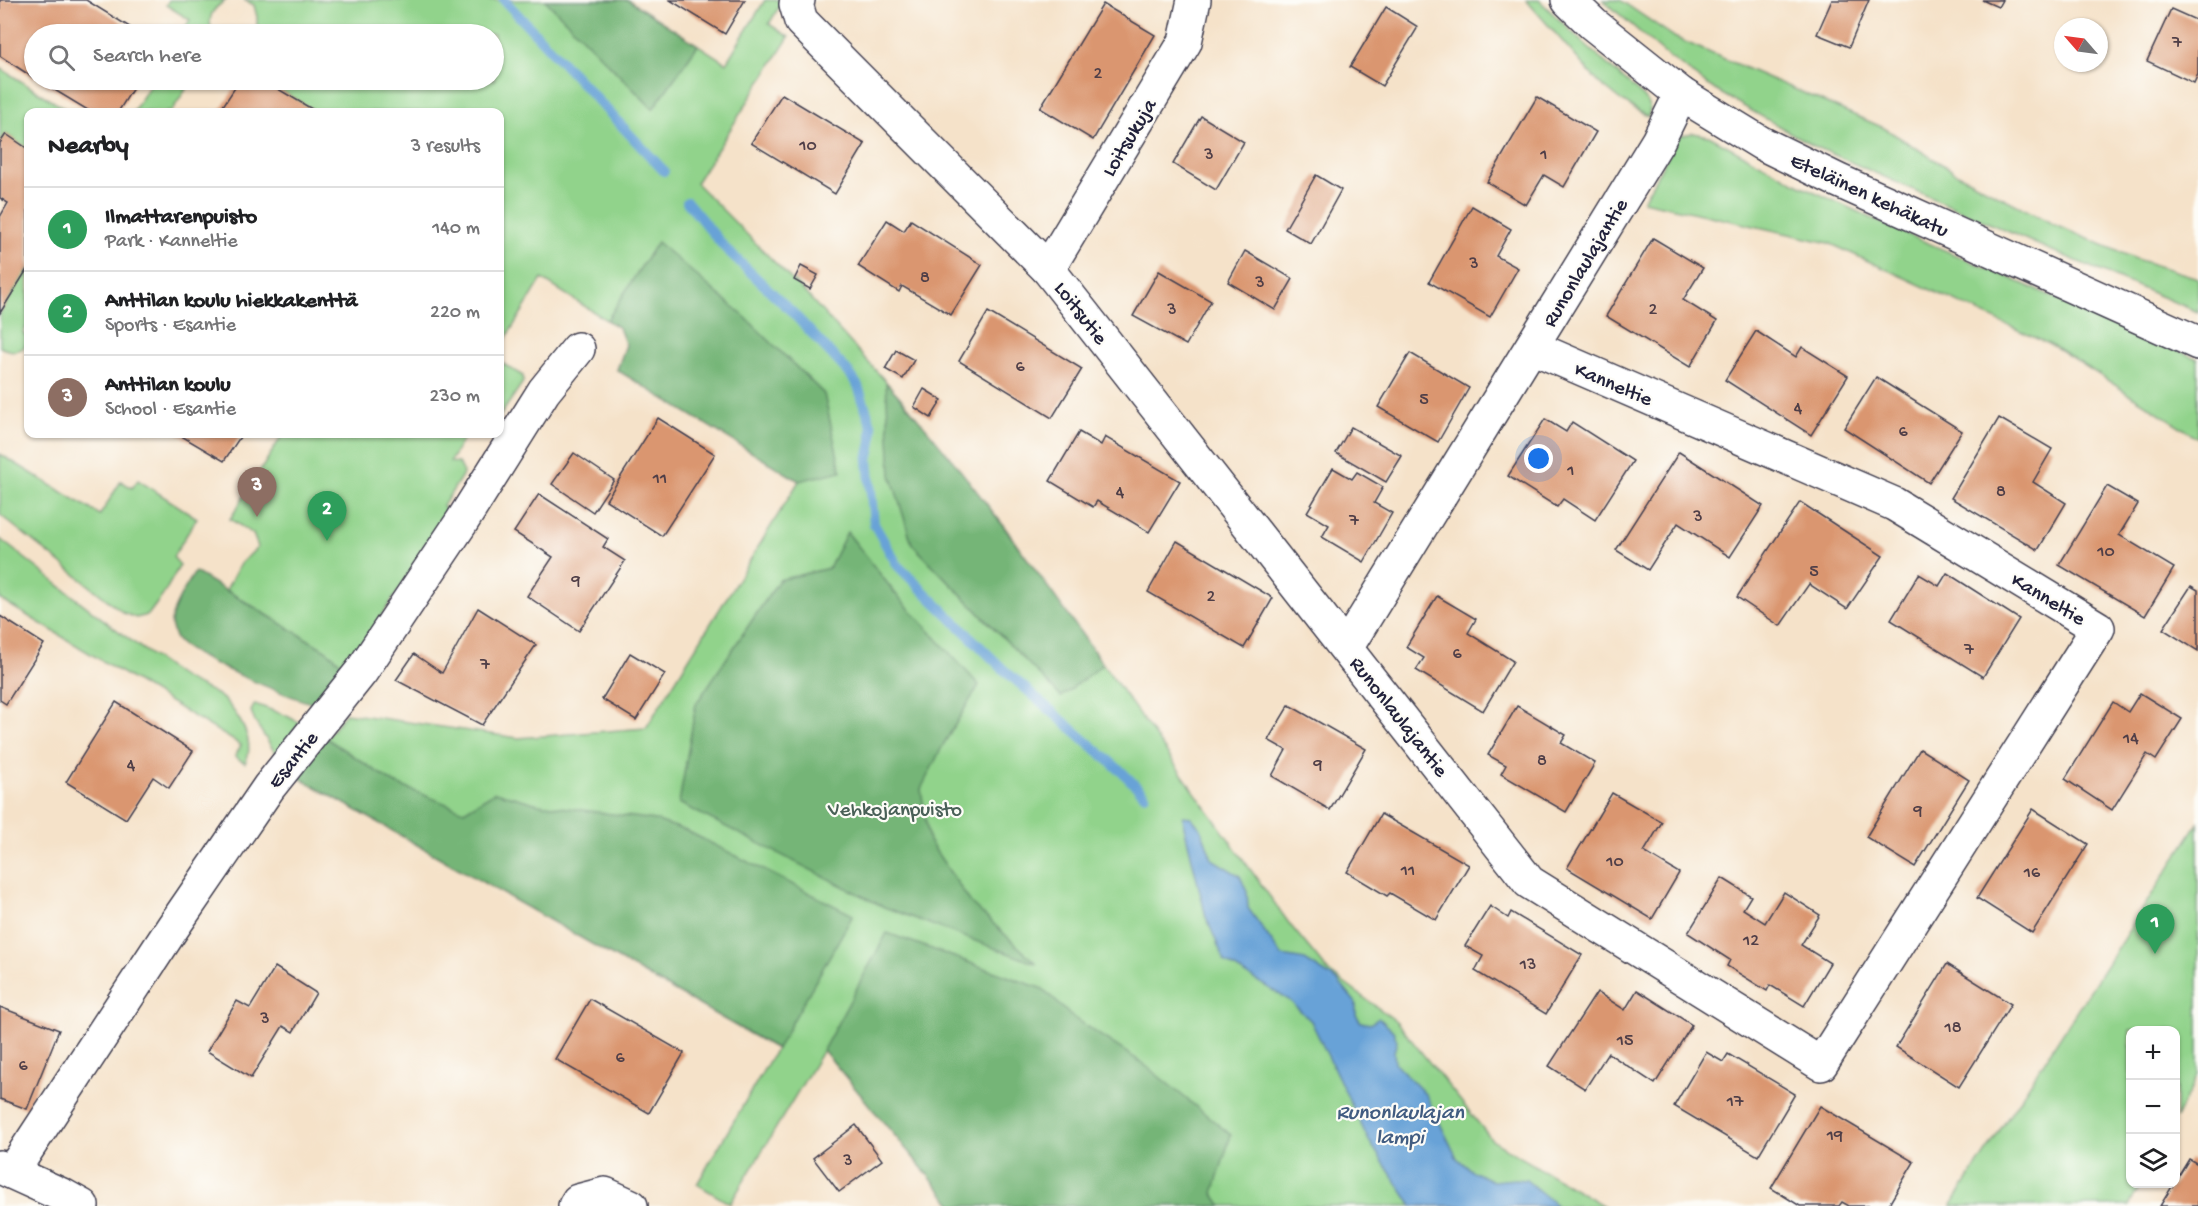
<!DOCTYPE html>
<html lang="en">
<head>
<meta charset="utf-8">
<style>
  body { margin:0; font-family:"Gochi Hand",sans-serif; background:#f2f2f2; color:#202124 }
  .controls { position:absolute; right:18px; bottom:18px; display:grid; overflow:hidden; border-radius:12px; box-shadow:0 2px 4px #0004 }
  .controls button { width:54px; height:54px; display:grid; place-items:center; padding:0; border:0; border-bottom:2px solid #e0e0e0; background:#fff; color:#202124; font:30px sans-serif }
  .compass { position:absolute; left:2054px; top:18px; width:54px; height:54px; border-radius:50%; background:#fff; box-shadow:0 2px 4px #0004; rotate:298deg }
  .you { position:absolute; left:1539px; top:459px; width:21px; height:21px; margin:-15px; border:4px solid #fff; border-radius:50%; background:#1a73e8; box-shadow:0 0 0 9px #1a73e833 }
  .badge { display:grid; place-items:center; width:39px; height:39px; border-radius:50%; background:#1f6fb2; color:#fff; font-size:20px; font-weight:700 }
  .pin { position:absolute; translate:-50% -50px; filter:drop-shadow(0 2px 3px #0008) }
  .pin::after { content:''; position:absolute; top:32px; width:21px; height:18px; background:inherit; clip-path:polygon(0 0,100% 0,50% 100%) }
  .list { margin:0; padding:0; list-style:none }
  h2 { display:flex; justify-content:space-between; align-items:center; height:78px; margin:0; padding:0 24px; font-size:26px }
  h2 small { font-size:20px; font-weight:400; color:#757577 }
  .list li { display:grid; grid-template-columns:39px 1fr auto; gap:18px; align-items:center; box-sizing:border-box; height:84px; padding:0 24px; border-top:2px solid #e0e0e0 }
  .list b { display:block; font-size:22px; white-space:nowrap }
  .list p { margin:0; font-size:20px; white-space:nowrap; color:#757577 }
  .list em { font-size:20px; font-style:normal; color:#757577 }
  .icon { flex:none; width:33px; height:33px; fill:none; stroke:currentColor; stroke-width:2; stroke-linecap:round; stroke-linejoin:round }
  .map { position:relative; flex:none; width:2198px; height:1206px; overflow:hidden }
  .search { position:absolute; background:#fff; box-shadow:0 2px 4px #0004; left:24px; top:24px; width:480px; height:66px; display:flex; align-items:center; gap:15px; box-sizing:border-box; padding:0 21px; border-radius:33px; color:#757577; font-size:22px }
  .panel { position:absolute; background:#fff; box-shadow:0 2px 4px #0004; left:24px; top:108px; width:480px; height:330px; border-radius:12px }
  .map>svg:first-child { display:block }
  .green { fill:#91d38b; stroke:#5a7a63; stroke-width:1.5 }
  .forest { fill:#74b577; stroke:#4b6c59; stroke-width:1.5 }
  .water { fill:#67a2d7; stroke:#446289; stroke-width:1.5 }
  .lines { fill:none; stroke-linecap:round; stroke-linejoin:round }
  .stream { stroke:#67a2d7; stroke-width:10 }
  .building { fill:#da9670 }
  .street-casing { stroke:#423f50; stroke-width:36 }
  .secondary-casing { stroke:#423f50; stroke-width:36 }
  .street { stroke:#fff; stroke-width:33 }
  .secondary { stroke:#fff; stroke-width:33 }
  .labels { text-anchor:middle; stroke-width:4.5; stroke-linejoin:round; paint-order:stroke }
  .number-label { font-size:18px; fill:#503f48 }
  .street-label { font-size:21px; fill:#22223b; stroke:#fdfcf7 }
  .park-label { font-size:21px; fill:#496057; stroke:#fdfcf7 }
  .water-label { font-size:22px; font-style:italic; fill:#415c81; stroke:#fdfcf7 }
</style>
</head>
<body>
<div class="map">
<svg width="2198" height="1206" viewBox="0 0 2198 1206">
  <rect width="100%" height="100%" fill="#fdfcf7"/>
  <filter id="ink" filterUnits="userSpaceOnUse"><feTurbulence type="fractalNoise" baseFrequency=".0167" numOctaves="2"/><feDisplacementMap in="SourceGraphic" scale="12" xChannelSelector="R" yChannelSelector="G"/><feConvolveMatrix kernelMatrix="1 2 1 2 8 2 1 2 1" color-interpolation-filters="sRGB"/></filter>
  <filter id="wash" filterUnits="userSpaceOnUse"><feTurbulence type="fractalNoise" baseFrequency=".008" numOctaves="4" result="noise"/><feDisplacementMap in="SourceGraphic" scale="24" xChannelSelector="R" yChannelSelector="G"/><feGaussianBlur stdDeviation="1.35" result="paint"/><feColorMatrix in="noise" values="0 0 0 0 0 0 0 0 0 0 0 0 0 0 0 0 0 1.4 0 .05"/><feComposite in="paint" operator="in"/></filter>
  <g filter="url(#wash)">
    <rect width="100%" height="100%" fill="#f5e2c9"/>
    <!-- green -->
    <g class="green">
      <path d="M169 0H226C212 9 206 18 213 34H181L190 20 166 5Z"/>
      <path d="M244 0H628L726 63 765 0H781L778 9 769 24 789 37 696 183 810 298 908 406 1001 522 1291 926 1329 972 1396 1021 1493 1141 1604 1206H954L823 1050 730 1204 697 1184 776 1049 296 776 346 713 518 738 646 728 799 481 617 370 626 345 619 328 542 279 500 348V112H317L263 80H494V34H257V17L254 5Z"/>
      <path d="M1526 0H1539L1582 42 1645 98 1650 109 1648 117 1622 101 1599 83Z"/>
      <path d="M1603 0H1620L1676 38 1884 128 1956 173 2055 225 2136 259 2198 278V312L2043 247 1812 145 1715 90 1665 54Z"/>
      <path d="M0 68 70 112H28V149L6 134 0 143Z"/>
      <path d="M153 80H192L171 112H133Z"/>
      <path d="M1693 133 1709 136 1800 185 1893 228 2198 359V438L2057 348 1829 243 1643 201 1679 136Z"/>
      <path d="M28 268V324L23 333 28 337C27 353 12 353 0 347V313Z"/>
      <path d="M500 362 523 376V382L500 416Z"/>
      <path d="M283 434H466L450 462 458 463 462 468 463 474 443 506 451 515 346 667 327 651 226 590 240 564 258 547 253 534 230 519Z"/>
      <path d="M0 454 100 515 121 481 132 488 138 480 197 518 173 557 180 565 163 595 148 615 136 618 124 613 0 515Z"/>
      <path d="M0 539C60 585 117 633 179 675 195 686 217 690 229 705 242 721 256 743 245 763L235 757 241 745 0 599Z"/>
      <path d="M255 704 287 716 300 723 276 754 255 722 251 711Z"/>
      <path d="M2198 823V1075L2176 1118V1030H2130V1184H2141L2129 1206H1951Z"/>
    </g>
    <!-- forest -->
    <g class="forest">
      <path d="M545 0H628L698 45 653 109Z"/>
      <path d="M657 242 745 317 824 394 841 471 799 481 617 370 626 345 619 328 607 320Z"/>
      <path d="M886 382C966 470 1034 568 1103 664L1061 697 912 544 891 475Z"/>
      <path d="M847 532 895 593 979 685 943 745 921 789 929 841 971 903 1037 964 884 907 679 803 696 704 779 580 829 568Z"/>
      <path d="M195 572 327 651 346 667 317 705C293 698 187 657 176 639 174 636 171 625 171 622 172 607 187 585 195 572Z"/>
      <path d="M326 738 394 783 464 811 495 792 539 804 655 820 687 831 853 915 777 1049 296 776Z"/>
      <path d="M887 933 1043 989 1072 1017 1141 1062 1231 1135 1213 1193 1222 1206H954L823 1050Z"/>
    </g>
    <!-- water -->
    <path class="water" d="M1183 816 1191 817 1201 829 1212 859 1240 876 1247 892 1248 908 1282 956 1305 960 1338 981 1356 1003V1015L1361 1022 1370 1024 1379 1018 1393 1031 1397 1041 1394 1052 1395 1063 1426 1095 1457 1158 1472 1171 1493 1181 1515 1179 1526 1180 1555 1204 1554 1206H1412L1369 1141 1311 1021 1289 1000 1225 962 1206 917 1184 826Z"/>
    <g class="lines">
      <!-- stream -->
      <g class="stream">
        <path d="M504 0 664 171"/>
        <path d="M687 202 725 248 790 310 850 374 858 386 872 427V442L868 460 874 524 898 566 1004 670 1122 772 1145 795"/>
      </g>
    </g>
    <g id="blocks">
      <!-- building -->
      <g class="building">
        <path d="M0 0H86L141 34H34V78L0 56Z"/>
        <path d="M670 0H745L725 34Z"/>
        <path d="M1832 0H1869L1849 47 1817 34Z"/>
        <path d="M1982 0H2002L1998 7Z"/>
        <path d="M1103 4 1155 35 1093 140 1040 108Z"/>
        <path d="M1386 7 1418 27 1382 86 1350 67Z"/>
        <path d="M2171 9 2198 21V74L2194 83 2147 61Z"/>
        <path d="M38 80H138L118 112H91Z"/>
        <path d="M240 80H263L317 112H219Z"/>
        <path d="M782 94 865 144 835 194 751 143Z"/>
        <path d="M1537 97 1596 132 1564 187 1544 175 1526 205 1487 182Z"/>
        <path d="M1201 116 1244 142 1216 190 1173 164Z"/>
        <path d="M6 134 28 149V268L0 313V217L8 203 0 198V143Z"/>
        <path d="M1316 175 1341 190 1311 244 1285 229Z"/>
        <path d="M1472 206 1511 229 1496 256 1518 268 1490 317 1429 282Z"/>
        <path d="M887 220 904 231 911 220 982 265 951 315 902 286 899 292 858 266Z"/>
        <path d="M1653 238 1703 268 1683 300 1717 321 1690 367 1606 316Z"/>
        <path d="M1245 251 1293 279 1275 310 1228 282Z"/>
        <path d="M801 266 818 275 810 289 794 280Z"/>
        <path d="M1159 271 1211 301 1186 345 1133 316Z"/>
        <path d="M988 312 1082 369 1052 418 959 361Z"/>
        <path d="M1756 331 1796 357 1802 347 1848 376 1811 435 1725 380Z"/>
        <path d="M896 350 914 360 903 379 885 369Z"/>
        <path d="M1410 353 1469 388 1438 442 1378 407Z"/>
        <path d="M1876 377 1962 431 1929 483 1844 428Z"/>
        <path d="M924 389 942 400 931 418 914 407Z"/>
        <path d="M658 418 715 454 662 536 606 500Z"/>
        <path d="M1999 418 2052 449 2033 482 2066 503 2038 550 1951 498Z"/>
        <path d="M1545 419 1566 432 1572 422 1633 461 1595 520 1563 499 1557 507 1508 476Z"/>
        <path d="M1351 427 1402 456 1386 482 1336 453Z"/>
        <path d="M1079 432 1101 445 1105 437 1180 481 1149 532 1097 501 1093 507 1050 481Z"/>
        <path d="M178 434H242L224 461Z"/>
        <path d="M1679 452 1763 506 1730 557 1678 523 1648 570 1616 550Z"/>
        <path d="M574 453 614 480 593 512 552 484Z"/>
        <path d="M1333 468 1352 479 1357 472 1383 487 1374 503 1392 513 1364 562 1322 537 1329 525 1307 512Z"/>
        <path d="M2107 486 2138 504 2119 535 2174 568 2145 616 2059 565Z"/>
        <path d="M539 494 608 539 603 547 625 561 579 631 527 596 553 557 514 532Z"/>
        <path d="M1800 502 1883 556 1847 609 1809 584 1780 626 1737 597Z"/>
        <path d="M1177 541 1273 598 1244 648 1148 592Z"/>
        <path d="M1947 573 2019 619 1983 677 1891 620 1919 574 1939 586Z"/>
        <path d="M2191 586 2198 590V651L2163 629Z"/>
        <path d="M1437 596 1476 619 1468 633 1513 661 1483 711 1416 670 1424 658 1406 647Z"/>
        <path d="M478 608 536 645 482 725 396 680 414 654 442 673Z"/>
        <path d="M0 616 44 644 6 704 0 700Z"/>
        <path d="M630 653 665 674 636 720 602 699Z"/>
        <path d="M2140 693 2182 719 2156 760 2147 754 2112 810 2065 779 2113 702 2128 712Z"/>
        <path d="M116 702 193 751 169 788 153 777 126 819 66 782Z"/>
        <path d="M1289 705 1366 749 1330 810 1272 776 1286 750 1268 740Z"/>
        <path d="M1517 706 1566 735 1561 743 1595 763 1566 812 1501 774 1506 765 1488 755Z"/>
        <path d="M1920 749 1969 780 1915 867 1866 837Z"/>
        <path d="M1612 793 1662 822 1644 852 1679 873 1652 919 1567 868Z"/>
        <path d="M2033 809 2088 844 2032 933 1977 898Z"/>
        <path d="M1381 814 1469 865 1436 920 1390 893 1387 896 1347 872Z"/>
        <path d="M1722 878 1751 896 1743 909 1765 923 1784 892 1820 915 1801 945 1830 963 1804 1006 1770 985 1767 991 1727 966 1730 960 1688 933Z"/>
        <path d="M1490 906 1508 918 1511 912 1582 955 1546 1014 1475 971 1483 956 1465 946Z"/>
        <path d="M1947 964 2011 1004 1959 1087 1896 1047Z"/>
        <path d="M275 967 316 993 293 1032 283 1026 251 1078 207 1051 237 1001 250 1008Z"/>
        <path d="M1637 990 1692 1025 1655 1084 1608 1053 1585 1089 1549 1066 1597 992 1625 1010Z"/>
        <path d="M590 999 684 1053 649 1113 555 1059Z"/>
        <path d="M0 1007 59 1030 27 1109 0 1099Z"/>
        <path d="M1706 1052 1723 1062 1728 1054 1795 1094 1758 1156 1674 1106Z"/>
        <path d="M1820 1106 1914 1162 1888 1206H1849L1842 1202 1839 1206H1800L1771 1188Z"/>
        <path d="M856 1125 882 1160 839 1192 813 1158Z"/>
        <path d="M2189 1159 2198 1164V1206H2160Z"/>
      </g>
    </g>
  </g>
  <g filter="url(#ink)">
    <use href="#blocks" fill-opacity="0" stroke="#423f50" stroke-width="1.5"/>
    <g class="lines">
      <!-- street casing -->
      <g class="street-casing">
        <g id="street">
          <path d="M798 0 796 4 801 21 1048 269 1529 882 1821 1064 2098 628 1894 504 1532 347"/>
          <path d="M1048 269 1185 42 1194 0"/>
          <path d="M1346 648 1658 141 1681 94"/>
          <path d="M0 1167 64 1196 82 1206"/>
          <path d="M12 1172 173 927 269 787 361 672 461 523 544 391 578 349"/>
          <path d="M575 1206 578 1201 605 1194 631 1206"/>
        </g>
      </g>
      <!-- secondary casing -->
      <g class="secondary-casing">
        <path id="secondary" d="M1568 0 1593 24 1681 94 1761 143 1839 181 2198 343"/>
      </g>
      <!-- street -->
      <use href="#street" class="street"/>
      <!-- secondary -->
      <use href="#secondary" class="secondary"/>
    </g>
  </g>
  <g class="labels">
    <!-- number labels -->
    <g class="number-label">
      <text x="2177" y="47">7</text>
      <text x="1098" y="78">2</text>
      <text x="808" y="150">10</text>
      <text x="1209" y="159">3</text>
      <text x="1544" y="159">1</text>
      <text x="1474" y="268">3</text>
      <text x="925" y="282">8</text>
      <text x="1260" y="287">3</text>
      <text x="1172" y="314">3</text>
      <text x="1653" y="314">2</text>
      <text x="1020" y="371">6</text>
      <text x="1424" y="404">5</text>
      <text x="1798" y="413">4</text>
      <text x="1903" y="436">6</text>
      <text x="1571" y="475">1</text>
      <text x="660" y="483">11</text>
      <text x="2001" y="496">8</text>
      <text x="1120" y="497">4</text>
      <text x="1698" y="521">3</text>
      <text x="1354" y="525">7</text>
      <text x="2106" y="556">10</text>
      <text x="1814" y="576">5</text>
      <text x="576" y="585">9</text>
      <text x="1211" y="601">2</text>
      <text x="1969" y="654">7</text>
      <text x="1457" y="658">6</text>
      <text x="485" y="669">7</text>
      <text x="2131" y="743">14</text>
      <text x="1542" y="765">8</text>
      <text x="1318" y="769">9</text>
      <text x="131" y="770">4</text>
      <text x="1918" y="815">9</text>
      <text x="1615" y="866">10</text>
      <text x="1408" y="875">11</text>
      <text x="2032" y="877">16</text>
      <text x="1751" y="945">12</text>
      <text x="1528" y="969">13</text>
      <text x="265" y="1023">3</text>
      <text x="1953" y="1032">18</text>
      <text x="1625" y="1045">15</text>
      <text x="620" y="1062">6</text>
      <text x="23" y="1070">6</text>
      <text x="1735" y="1106">17</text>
      <text x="1835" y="1140">19</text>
      <text x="848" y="1165">3</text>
    </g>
    <!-- street labels -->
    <g class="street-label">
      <text transform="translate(1128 137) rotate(-59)" y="7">Loitsukuja</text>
      <text transform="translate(1870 194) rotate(25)" y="7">Eteläinen kehäkatu</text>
      <text transform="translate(1584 262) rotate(-59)" y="7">Runonlaulajantie</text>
      <text transform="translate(1082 312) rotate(52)" y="7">Loitsutie</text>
      <text transform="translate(1614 383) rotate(23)" y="7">Kanneltie</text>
      <text transform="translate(2049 598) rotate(31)" y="7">Kanneltie</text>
      <text transform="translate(1400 716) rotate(52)" y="7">Runonlaulajantie</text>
      <text transform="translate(292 759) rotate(-51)" y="7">Esantie</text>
    </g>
    <!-- park labels -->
    <g class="park-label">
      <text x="895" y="815">Vehkojanpuisto</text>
    </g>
    <!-- water labels -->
    <g class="water-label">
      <text x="1400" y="1118">Runonlaulajan<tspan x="1400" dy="25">lampi</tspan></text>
    </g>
  </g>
</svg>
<div class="controls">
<button>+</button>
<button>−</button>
<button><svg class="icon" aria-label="layers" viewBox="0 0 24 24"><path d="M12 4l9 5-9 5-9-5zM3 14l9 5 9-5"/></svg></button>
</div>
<svg class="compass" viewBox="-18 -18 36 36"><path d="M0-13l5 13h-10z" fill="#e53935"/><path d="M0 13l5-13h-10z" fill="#757577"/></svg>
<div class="you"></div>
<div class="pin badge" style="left:2155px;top:954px;background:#2e9e5b">1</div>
<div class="pin badge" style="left:327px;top:541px;background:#2e9e5b">2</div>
<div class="pin badge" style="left:257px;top:517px;background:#8d6e63">3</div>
<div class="search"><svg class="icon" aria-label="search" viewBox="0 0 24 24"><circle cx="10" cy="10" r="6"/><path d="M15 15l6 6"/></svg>Search here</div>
<section class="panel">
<h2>Nearby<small>3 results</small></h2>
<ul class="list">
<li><span class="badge" style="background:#2e9e5b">1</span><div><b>Ilmattarenpuisto</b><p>Park · Kanneltie</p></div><em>140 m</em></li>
<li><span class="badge" style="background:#2e9e5b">2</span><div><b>Anttilan koulu hiekkakenttä</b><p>Sports · Esantie</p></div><em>220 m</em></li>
<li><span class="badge" style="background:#8d6e63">3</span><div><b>Anttilan koulu</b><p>School · Esantie</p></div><em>230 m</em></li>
</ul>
</section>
</div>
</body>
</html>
